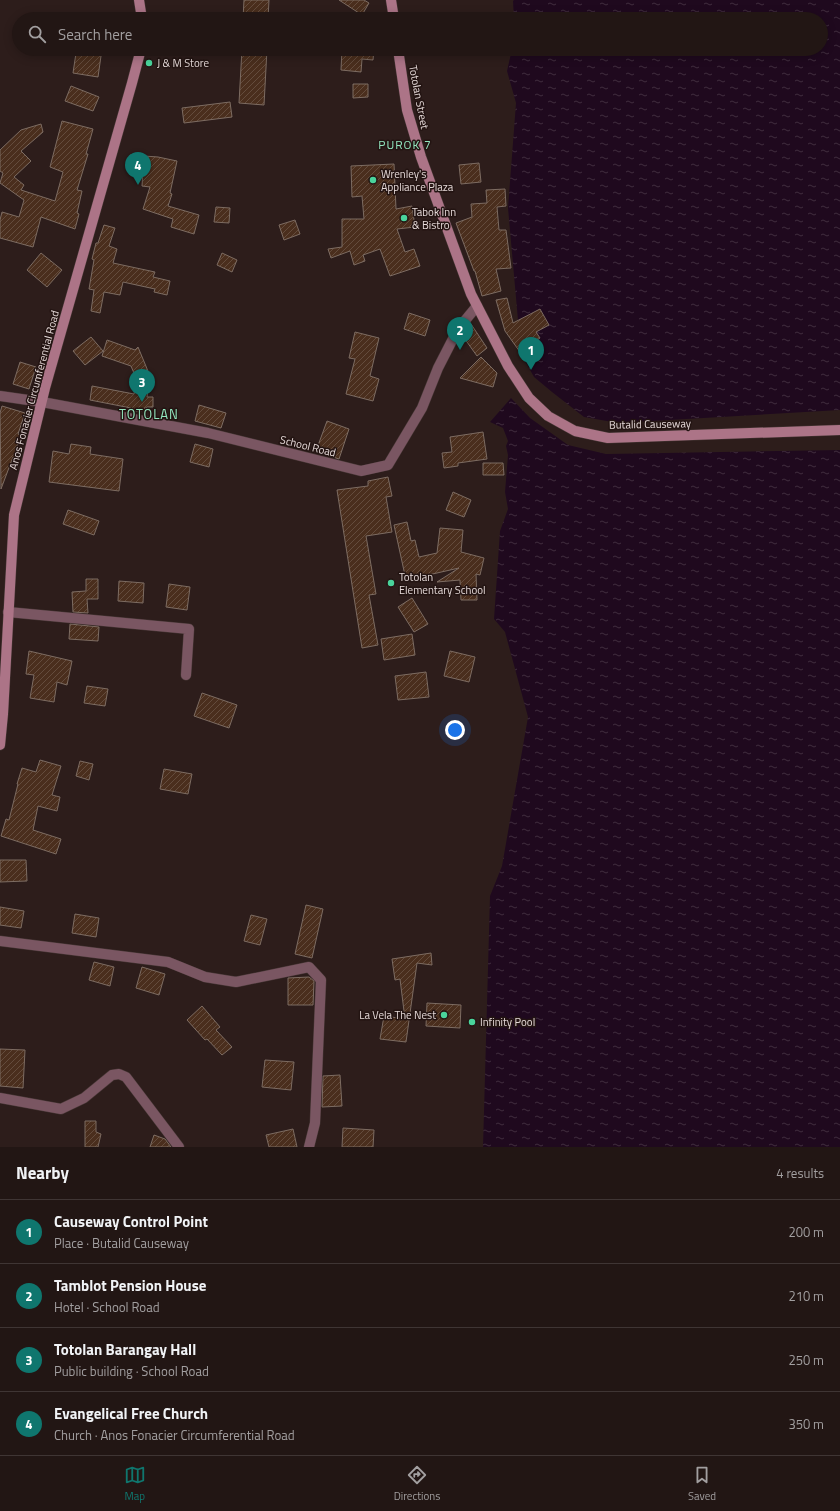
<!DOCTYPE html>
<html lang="en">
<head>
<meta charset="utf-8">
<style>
  body { margin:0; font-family:"Titillium Web",sans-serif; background:#2a1f1d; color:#f1f3f6 }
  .you { position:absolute; left:455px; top:730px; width:14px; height:14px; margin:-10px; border:3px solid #fff; border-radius:50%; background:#1a73e8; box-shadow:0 0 0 6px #1a73e833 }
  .badge { display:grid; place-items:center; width:26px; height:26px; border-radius:50%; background:#0f766e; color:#fff; font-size:13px; font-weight:700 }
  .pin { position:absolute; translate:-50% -33px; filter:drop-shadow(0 1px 2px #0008) }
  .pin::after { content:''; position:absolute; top:21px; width:14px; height:12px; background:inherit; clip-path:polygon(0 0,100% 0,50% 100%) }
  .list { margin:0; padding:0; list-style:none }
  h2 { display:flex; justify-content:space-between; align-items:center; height:52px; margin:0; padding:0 16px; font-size:17px }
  h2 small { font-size:13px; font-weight:400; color:#a29fa0 }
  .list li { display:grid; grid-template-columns:26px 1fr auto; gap:12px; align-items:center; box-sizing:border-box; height:64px; padding:0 16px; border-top:1px solid #3f3534 }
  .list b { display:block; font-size:15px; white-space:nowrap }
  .list p { margin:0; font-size:13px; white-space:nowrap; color:#a29fa0 }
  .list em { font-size:13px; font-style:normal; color:#a29fa0 }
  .icon { flex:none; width:22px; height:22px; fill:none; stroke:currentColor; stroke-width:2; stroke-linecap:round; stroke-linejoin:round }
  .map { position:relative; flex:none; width:840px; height:1147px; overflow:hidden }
  .search { position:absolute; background:#221614; box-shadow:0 2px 10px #0003; left:12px; right:12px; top:12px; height:44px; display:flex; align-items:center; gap:10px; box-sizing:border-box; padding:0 14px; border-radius:22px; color:#a29fa0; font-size:15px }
  .sheet { height:308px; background:#221614 }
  nav { display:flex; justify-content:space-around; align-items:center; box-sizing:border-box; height:56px; border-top:1px solid #3f3534; background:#221614; font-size:11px; color:#a29fa0 }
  nav a { display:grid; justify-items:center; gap:2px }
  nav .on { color:#0f766e }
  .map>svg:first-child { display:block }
  .water { fill:url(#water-ripples) }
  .building { fill:url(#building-hatch); stroke:#7d6c62 }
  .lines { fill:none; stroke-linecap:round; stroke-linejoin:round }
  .minor-casing { stroke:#473736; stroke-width:11 }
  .tertiary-casing { stroke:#473736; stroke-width:11 }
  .secondary-casing { stroke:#473736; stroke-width:11 }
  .minor { stroke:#7a5662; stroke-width:10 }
  .tertiary { stroke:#7a5662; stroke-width:10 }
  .secondary { stroke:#ac7487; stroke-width:10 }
  .poi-dot { fill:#4ad49c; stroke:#231412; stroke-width:1.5 }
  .labels { text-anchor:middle; stroke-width:3; stroke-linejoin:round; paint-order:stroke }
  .poi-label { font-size:11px; fill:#e6dad9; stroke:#231412; text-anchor:start }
  .street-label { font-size:11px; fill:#e6dad9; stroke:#231412 }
  .neighbourhood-label { font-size:12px; letter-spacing:1px; fill:#93e7bf; stroke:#231412 }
  .quarter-label { font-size:13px; letter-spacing:1px; fill:#93e7bf; stroke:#231412 }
</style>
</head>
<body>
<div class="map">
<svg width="840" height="1147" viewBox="0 0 840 1147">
  <defs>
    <pattern id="water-ripples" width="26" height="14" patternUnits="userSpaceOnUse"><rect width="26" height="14" fill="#1f091e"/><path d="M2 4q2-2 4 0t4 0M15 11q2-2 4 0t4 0" fill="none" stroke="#402c3e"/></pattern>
    <pattern id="building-hatch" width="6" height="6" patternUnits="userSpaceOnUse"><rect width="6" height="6" fill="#4a2e1d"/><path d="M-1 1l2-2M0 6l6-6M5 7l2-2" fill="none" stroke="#644c3d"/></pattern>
  </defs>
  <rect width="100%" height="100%" fill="#2d1d1b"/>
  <!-- water -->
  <g class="water">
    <path d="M514 0H840V410L618 423 584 417 552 392 534 377 521 354 508 208 516 103 507 71 512 49H821V19H514L513 1Z"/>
    <path d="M511 398 530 418 568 445 606 454 840 450V1147H483L490 896 502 866 528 717 505 632 494 619 500 531 508 509 505 492 508 455 506 446 508 441 503 428 490 422Z"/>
  </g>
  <!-- building -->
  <g class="building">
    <path d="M244 0H269L268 19H243Z"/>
    <path d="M339 0H364L369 3 362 15Z"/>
    <path d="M91 49H102L98 77 73 73 76 53 90 55Z"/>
    <path d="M242 49H267L264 105 239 103Z"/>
    <path d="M342 49H374L373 60 362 59 361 72 341 70Z"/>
    <path d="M353 84H368V97L353 98Z"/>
    <path d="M71 86 99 97 93 111 65 101Z"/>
    <path d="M230 102 232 117 184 123 182 108Z"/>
    <path d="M62 121 93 129 86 154H88L77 190 82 191 77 213 79 214 75 229 41 217 33 247 0 238V220L2 212 19 217 24 200 0 183 3 173 0 171V150L21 130 41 124 43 132 21 151 31 161 14 177 24 185 21 190 55 201 63 172 50 167Z"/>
    <path d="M130 155 158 157 177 161 170 193 172 194 168 206 199 215 194 234 171 227 173 219 143 209 150 187 142 186 143 170 129 165Z"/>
    <path d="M479 163 481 182 461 184 459 165Z"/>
    <path d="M394 164 396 209 412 206 415 227 397 229 405 252 414 249 420 266 390 276 380 249 363 255 365 261 354 265 350 251 331 258 328 249 342 247V219H364L362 196 352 197 351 166Z"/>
    <path d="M505 189 506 206 497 207 499 230H506L511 268 496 269 501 291 482 296 475 271H474L456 223 472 217 471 204 487 203 486 190Z"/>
    <path d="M216 207 230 208 229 223 214 222Z"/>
    <path d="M295 220 300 234 284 240 279 225Z"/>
    <path d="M104 225 115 228 109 246 117 249 113 263 155 272 153 277 170 281 167 295 154 292 155 289 123 282 120 295 104 292 100 313 91 311 94 290 89 289 94 260 92 259 96 243H98Z"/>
    <path d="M41 253 62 270 47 287 27 270Z"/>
    <path d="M222 253 237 260 232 272 217 265Z"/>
    <path d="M507 298 513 323 540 309 549 325 536 332 540 338 520 352 505 331 496 300Z"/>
    <path d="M409 313 430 320 425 336 404 329Z"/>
    <path d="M471 324 487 348 477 356 462 335Z"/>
    <path d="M355 332 379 338 370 376 379 379 373 401 346 394 355 359 349 358Z"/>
    <path d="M91 337 103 351 85 365 73 351Z"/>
    <path d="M107 340 135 350 138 347 150 376 147 397H153V407H147L140 412 130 410 131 408 90 400 92 386 134 394 136 378 131 366 102 356Z"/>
    <path d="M481 357 497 373 493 387 460 378Z"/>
    <path d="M20 362 36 367 29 389 13 384Z"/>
    <path d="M199 405 226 413 221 428 195 421Z"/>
    <path d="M2 406 25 413 18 434 20 435 14 458 13 457 1 489 0 413Z"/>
    <path d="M327 421 349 429 339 459 316 451Z"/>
    <path d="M483 432 487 459 458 463V466L444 468 442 453 452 452 450 437Z"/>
    <path d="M71 444 91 447 90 454 123 459 119 491 49 482 53 451 69 454Z"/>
    <path d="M195 444 213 449 209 467 190 462Z"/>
    <path d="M483 463H503L504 475H483Z"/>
    <path d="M388 477 392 496 386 497 392 532 366 536 376 594 369 595 378 645 362 648 337 490 368 486V481Z"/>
    <path d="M453 492 471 500 464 517 446 510Z"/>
    <path d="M68 510 99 521 94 535 63 524Z"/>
    <path d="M407 522 411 541 415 540 419 557 437 553 440 528 463 530 461 552 484 558 480 575 476 574 477 600H461L460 580 437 582 459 568 406 580 394 525Z"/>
    <path d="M86 579H98V599H87L88 613 73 612 72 592 86 591Z"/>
    <path d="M119 581 144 583 143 603 118 601Z"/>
    <path d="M169 584 190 587 187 610 166 607Z"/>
    <path d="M412 598 428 624 414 632 398 607Z"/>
    <path d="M70 624 99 627 98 641 69 639Z"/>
    <path d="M412 634 415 655 384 660 381 639Z"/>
    <path d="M29 651 72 661 67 685 57 682 54 702 30 698 34 675 26 674Z"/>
    <path d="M450 651 475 657 469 682 444 676Z"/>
    <path d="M426 672 429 697 398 700 395 676Z"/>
    <path d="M87 686 108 689 105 706 84 703Z"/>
    <path d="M202 693 237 705 229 728 194 716Z"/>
    <path d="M40 760 61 766 52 795 60 797 57 811 38 806 33 830 61 839 56 854 1 836 6 819 9 820 18 784H17L22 768 36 772Z"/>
    <path d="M80 761 93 764 89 780 76 776Z"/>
    <path d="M164 769 192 774 188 794 160 789Z"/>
    <path d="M0 860H26L27 881 0 882Z"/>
    <path d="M306 905 323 909 312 958 295 954Z"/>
    <path d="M0 907 24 911 21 928 0 925Z"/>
    <path d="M75 914 99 918 96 937 72 933Z"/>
    <path d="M251 915 267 919 260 945 244 941Z"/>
    <path d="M431 953 432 965 417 963 406 1042 380 1039 384 1016 405 1019 400 979 395 980 392 959Z"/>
    <path d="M94 962 114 967 110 986 89 980Z"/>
    <path d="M142 967 165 974 159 995 136 988Z"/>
    <path d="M309 977 314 981 313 1005H288V978Z"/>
    <path d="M427 1003 461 1005 460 1028 426 1026Z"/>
    <path d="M202 1006 220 1027 216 1030 232 1047 222 1055 207 1039 205 1040 187 1020Z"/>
    <path d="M0 1049 25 1050 23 1088 0 1086Z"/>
    <path d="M265 1060 294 1062 291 1090 262 1087Z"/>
    <path d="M340 1075 342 1106 322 1107 323 1076Z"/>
    <path d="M85 1121H96V1132L101 1134 98 1147H85Z"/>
    <path d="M343 1128 374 1130 373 1147H342Z"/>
    <path d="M293 1129 297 1147H269L266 1135Z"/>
    <path d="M154 1135 165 1139 171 1147H150Z"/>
  </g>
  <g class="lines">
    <!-- minor casing -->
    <g class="minor-casing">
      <g id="minor">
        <path d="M42 402 208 433 361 471 388 465 422 408 438 368 458 329 477 306"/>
        <path d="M8 612 189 629 186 675"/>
        <path d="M0 941 168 962 205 977 236 982 309 967 321 980 315 1123 309 1147"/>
        <path d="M0 1098 61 1109 84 1098 112 1075 119 1074 126 1077 179 1147"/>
      </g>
    </g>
    <!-- tertiary casing -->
    <g class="tertiary-casing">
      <path id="tertiary" d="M0 396 42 402"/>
    </g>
    <!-- secondary casing -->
    <g class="secondary-casing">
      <g id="secondary">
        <path d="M139 0 142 19"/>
        <path d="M391 0 394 19"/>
        <path d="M398 49 407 110 421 157 471 294 508 366 529 398 548 416 575 431 608 438 840 430"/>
        <path d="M0 745 3 714 14 515 45 388 132 83 141 49"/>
      </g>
    </g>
    <!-- minor -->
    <use href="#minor" class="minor"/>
    <!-- tertiary -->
    <use href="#tertiary" class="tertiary"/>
    <!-- secondary -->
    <use href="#secondary" class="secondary"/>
  </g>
  <!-- markers -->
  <g class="poi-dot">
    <circle cx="149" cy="63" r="4"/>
    <circle cx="373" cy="180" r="4"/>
    <circle cx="404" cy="218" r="4"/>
    <circle cx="391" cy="583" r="4"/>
    <circle cx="444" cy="1015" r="4"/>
    <circle cx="472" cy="1022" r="4"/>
  </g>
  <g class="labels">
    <!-- poi labels -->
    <g class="poi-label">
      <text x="157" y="67">J &amp; M Store</text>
      <text x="381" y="178">Wrenley's<tspan x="381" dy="13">Appliance Plaza</tspan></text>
      <text x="412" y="216">Tabok Inn<tspan x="412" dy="13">&amp; Bistro</tspan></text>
      <text x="399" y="581">Totolan<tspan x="399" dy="13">Elementary School</tspan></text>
      <text x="436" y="1019" text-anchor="end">La Vela The Nest</text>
      <text x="480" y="1026">Infinity Pool</text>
    </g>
    <!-- street labels -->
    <g class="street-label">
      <text transform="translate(419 97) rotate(79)" y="4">Totolan Street</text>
      <text transform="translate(34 390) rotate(-75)" y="4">Anos Fonacier Circumferential Road</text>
      <text transform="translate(650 424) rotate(-1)" y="4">Butalid Causeway</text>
      <text transform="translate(308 446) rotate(14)" y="4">School Road</text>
    </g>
    <!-- neighbourhood labels -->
    <g class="neighbourhood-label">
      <text x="405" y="149">PUROK 7</text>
    </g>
    <!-- quarter labels -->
    <g class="quarter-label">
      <text x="149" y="419">TOTOLAN</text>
    </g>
  </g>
</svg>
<div class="you"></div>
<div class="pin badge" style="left:531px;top:370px">1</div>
<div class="pin badge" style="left:460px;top:350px">2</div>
<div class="pin badge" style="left:142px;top:402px">3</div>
<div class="pin badge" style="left:138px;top:185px">4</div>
<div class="search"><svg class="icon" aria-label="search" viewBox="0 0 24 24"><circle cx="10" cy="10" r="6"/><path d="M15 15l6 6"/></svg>Search here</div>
</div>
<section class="sheet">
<h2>Nearby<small>4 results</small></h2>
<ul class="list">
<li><span class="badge">1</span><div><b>Causeway Control Point</b><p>Place · Butalid Causeway</p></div><em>200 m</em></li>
<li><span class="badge">2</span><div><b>Tamblot Pension House</b><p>Hotel · School Road</p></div><em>210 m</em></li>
<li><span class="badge">3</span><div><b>Totolan Barangay Hall</b><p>Public building · School Road</p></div><em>250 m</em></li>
<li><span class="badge">4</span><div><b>Evangelical Free Church</b><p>Church · Anos Fonacier Circumferential Road</p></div><em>350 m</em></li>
</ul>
</section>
<nav>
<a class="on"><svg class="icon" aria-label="map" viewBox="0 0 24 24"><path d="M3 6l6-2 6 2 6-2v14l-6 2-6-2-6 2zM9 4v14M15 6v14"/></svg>Map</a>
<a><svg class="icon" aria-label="directions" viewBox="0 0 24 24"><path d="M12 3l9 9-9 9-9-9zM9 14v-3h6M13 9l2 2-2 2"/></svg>Directions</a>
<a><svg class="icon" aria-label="saved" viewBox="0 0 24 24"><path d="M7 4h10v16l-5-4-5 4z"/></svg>Saved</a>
</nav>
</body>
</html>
